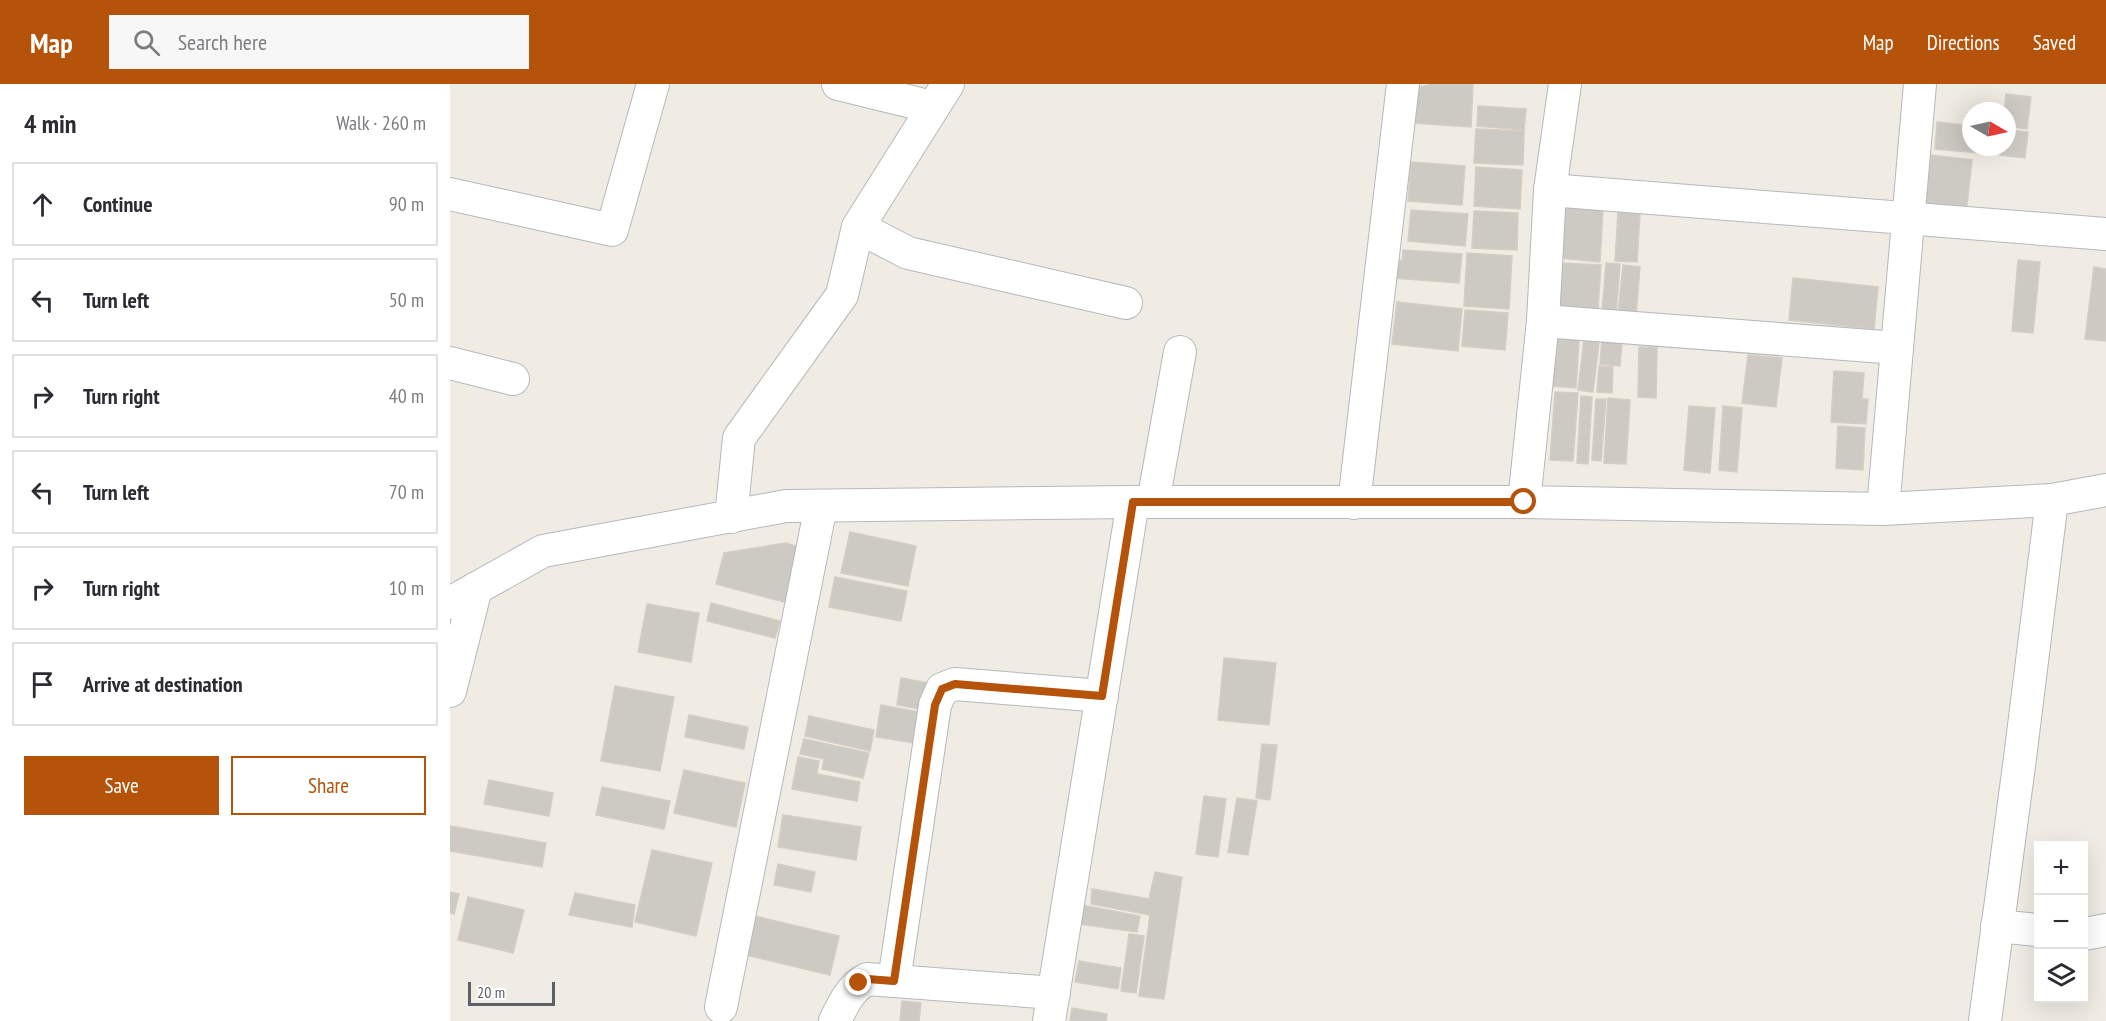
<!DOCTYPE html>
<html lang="en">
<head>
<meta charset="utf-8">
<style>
  body { margin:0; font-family:"PT Sans Narrow",sans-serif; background:#f7f7f7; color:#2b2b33 }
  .controls { position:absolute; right:18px; bottom:18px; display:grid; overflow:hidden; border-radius:0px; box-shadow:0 6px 24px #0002 }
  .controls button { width:54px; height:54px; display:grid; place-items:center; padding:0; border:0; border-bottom:2px solid #e1e1e2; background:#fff; color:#2b2b33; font:30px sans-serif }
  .compass { position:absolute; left:1512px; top:18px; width:54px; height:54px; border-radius:50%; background:#fff; box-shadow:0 6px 24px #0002; rotate:99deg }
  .scale { position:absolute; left:18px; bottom:15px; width:87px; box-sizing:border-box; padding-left:6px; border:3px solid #5c6166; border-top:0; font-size:16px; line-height:21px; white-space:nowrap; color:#5c6166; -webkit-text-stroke:4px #fff; paint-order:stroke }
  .stop { position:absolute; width:18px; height:18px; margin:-14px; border:4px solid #b45309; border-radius:50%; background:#fff }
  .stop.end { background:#b45309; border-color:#fff; box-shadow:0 2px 6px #0008 }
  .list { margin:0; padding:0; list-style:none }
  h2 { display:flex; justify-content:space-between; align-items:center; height:78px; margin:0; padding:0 24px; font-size:26px }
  h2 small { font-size:20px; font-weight:400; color:#7c7c81 }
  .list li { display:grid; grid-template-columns:39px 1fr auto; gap:18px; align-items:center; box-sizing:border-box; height:84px; margin:0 12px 12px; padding:0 12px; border:2px solid #e1e1e2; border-radius:0px }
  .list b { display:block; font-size:22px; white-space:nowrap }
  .list em { font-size:20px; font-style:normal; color:#7c7c81 }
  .actions { display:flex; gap:12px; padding:18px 24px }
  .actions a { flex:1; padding:14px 0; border:2px solid #b45309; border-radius:0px; text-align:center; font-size:21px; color:#b45309 }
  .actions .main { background:#b45309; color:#fff }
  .icon { flex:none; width:33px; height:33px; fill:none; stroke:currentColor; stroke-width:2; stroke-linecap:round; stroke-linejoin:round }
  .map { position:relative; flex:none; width:1656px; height:937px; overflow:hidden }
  header { display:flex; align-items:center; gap:36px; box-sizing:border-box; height:84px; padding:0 30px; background:#b45309; color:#fff }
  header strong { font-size:28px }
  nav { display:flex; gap:33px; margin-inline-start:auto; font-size:21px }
  .search { width:420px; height:54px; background:#f7f7f7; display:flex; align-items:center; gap:15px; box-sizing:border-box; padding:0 21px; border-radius:0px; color:#7c7c81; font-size:22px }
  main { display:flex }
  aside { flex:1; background:#fff }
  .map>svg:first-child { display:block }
  .building { fill:#cdc9c3; stroke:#d5cdc2; stroke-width:1.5 }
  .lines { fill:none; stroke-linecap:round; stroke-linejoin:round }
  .minor-casing { stroke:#b5b8bc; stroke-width:34 }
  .minor { stroke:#fff; stroke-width:32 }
  .route { stroke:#b45309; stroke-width:8 }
</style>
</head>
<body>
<header>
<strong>Map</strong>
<div class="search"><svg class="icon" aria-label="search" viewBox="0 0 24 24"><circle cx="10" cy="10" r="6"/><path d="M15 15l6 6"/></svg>Search here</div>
<nav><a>Map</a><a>Directions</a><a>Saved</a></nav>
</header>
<main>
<aside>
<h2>4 min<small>Walk · 260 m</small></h2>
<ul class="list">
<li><svg class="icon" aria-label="ahead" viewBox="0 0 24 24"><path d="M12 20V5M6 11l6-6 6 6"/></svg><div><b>Continue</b></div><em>90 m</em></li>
<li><svg class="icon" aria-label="left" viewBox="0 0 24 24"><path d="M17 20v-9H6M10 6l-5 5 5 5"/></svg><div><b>Turn left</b></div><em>50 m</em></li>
<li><svg class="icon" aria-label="right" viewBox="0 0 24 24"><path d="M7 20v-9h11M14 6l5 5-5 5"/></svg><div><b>Turn right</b></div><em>40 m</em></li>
<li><svg class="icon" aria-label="left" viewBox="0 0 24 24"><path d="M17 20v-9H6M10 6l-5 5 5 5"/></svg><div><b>Turn left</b></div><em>70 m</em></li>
<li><svg class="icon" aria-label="right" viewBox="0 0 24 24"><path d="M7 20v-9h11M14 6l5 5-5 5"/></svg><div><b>Turn right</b></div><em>10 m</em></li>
<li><svg class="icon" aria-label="arrive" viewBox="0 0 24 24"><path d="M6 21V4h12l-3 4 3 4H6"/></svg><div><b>Arrive at destination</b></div></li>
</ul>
<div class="actions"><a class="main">Save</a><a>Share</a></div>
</aside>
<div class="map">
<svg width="1656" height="937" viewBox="0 0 1656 937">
  <rect width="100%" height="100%" fill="#f0ece4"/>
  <!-- building -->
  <g class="building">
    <path d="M983 0H1023L1021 43 964 39 966 4Z"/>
    <path d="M1556 10 1581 13 1577 45 1557 42V27H1554Z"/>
    <path d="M1028 22 1076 25 1074 46 1027 42Z"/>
    <path d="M1487 38 1521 42V63H1529V69L1485 65Z"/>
    <path d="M1026 45 1074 47 1073 81 1024 79Z"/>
    <path d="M1557 46 1578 48 1575 74 1550 71V63H1557Z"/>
    <path d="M1481 71 1522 76 1516 129 1475 125Z"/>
    <path d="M961 78 1015 82 1012 121 958 117Z"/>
    <path d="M1026 83 1072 86 1070 125 1024 122Z"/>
    <path d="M1116 122 1153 125 1150 178 1110 174Z"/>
    <path d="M961 126 1018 130 1015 162 958 157Z"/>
    <path d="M1024 127 1068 129 1067 166 1022 164Z"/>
    <path d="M1168 128 1190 129 1187 178 1165 177Z"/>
    <path d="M953 166 1012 170 1009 199 944 194 946 176 952 177Z"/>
    <path d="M1017 169 1062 172 1059 225 1014 222Z"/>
    <path d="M1568 176 1590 178 1583 249 1562 247Z"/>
    <path d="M1112 179 1151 181 1148 225 1109 222Z"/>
    <path d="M1156 179 1170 180 1166 229 1152 228Z"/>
    <path d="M1173 181 1190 183 1186 232 1168 230Z"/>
    <path d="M1644 183 1656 185V257L1635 255Z"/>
    <path d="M1343 194 1428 203 1424 245 1339 236Z"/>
    <path d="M947 218 1012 225 1008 267 942 260Z"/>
    <path d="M1015 226 1058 229 1055 266 1012 262Z"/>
    <path d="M1105 253 1129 254 1126 304 1101 302Z"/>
    <path d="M1134 256 1149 258 1143 308 1128 306Z"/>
    <path d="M1152 256 1172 258 1170 282 1150 280Z"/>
    <path d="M1189 263H1207L1206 314 1188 313Z"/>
    <path d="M1298 271 1332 274 1326 323 1292 319Z"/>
    <path d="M1149 282 1163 283 1162 309 1147 308Z"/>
    <path d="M1384 287 1414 289 1412 315H1418L1416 340 1381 338Z"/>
    <path d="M1105 308 1128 309 1123 377 1100 376Z"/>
    <path d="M1131 312 1142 313 1138 380 1127 379Z"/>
    <path d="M1158 314 1180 316 1176 380 1154 379Z"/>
    <path d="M1146 315H1156L1151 377 1142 376Z"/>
    <path d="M1239 322 1265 324 1260 389 1234 386Z"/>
    <path d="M1273 322 1292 324 1287 388 1269 386Z"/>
    <path d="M1388 342 1415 344 1413 386 1386 384Z"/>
    <path d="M400 448 466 462 458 502 391 489Z"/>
    <path d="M336 459 352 464 338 519 266 500 274 469Z"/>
    <path d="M385 493 457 507 451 537 379 523Z"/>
    <path d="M261 519 330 537 325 554 257 537Z"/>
    <path d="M197 520 249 529 241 578 188 568Z"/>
    <path d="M774 574 826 579 819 641 768 636Z"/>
    <path d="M451 594 479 599 475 626 447 621Z"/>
    <path d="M165 602 224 613 210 687 151 677Z"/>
    <path d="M431 621 475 629 470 660 426 653Z"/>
    <path d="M239 631 298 643 294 665 235 653Z"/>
    <path d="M359 632 424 646 420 667 355 652Z"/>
    <path d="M354 655 419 669 413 694 372 685 374 675 350 670Z"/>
    <path d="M812 660 827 661 820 716 806 714Z"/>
    <path d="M348 673 369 677 367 690 410 698 407 717 342 705Z"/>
    <path d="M234 686 295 699 286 743 224 729Z"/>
    <path d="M39 696 103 709 99 732 34 720Z"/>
    <path d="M152 703 220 717 214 745 146 731Z"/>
    <path d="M754 712 776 715 768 773 746 770Z"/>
    <path d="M787 714 807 717 798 771 778 768Z"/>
    <path d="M333 731 411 743 406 776 328 763Z"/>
    <path d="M0 742 96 759 92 783 0 767Z"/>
    <path d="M202 766 262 779 246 852 185 838Z"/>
    <path d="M328 780 365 788 361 808 324 801Z"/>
    <path d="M705 788 732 793 714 915 689 912 700 831 641 820 642 805 699 815Z"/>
    <path d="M0 808 9 810 4 830 0 829Z"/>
    <path d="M125 809 185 821 182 843 119 831Z"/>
    <path d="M18 813 74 826 63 869 8 856Z"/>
    <path d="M632 821 690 832 687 848 629 840Z"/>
    <path d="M305 832 389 852 380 891 296 871Z"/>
    <path d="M679 850 694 852 686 909 671 907Z"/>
    <path d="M629 877 671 884 668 905 625 898Z"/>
    <path d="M452 917 471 919 469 937H450Z"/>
    <path d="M622 924 657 930 656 937H620Z"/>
  </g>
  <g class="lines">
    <!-- minor casing -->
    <g class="minor-casing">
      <g id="minor">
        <path d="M388 0 482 23"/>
        <path d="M1100 106 1656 150"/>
        <path d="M0 110 162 146 203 0"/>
        <path d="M408 143 458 169 676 219"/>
        <path d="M1093 237 1447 264"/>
        <path d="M0 279 63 295"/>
        <path d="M703 418 730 268"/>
        <path d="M1074 418 1093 237 1100 106 1115 0"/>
        <path d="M904 419 953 0"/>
        <path d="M1433 425 1470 0"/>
        <path d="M281 433 289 354 392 211 408 143 498 0"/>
        <path d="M0 519 93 467 336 422 683 418H1074L1433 425 1602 416 1656 406"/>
        <path d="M0 607 26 504"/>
        <path d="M1547 842 1588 846"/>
        <path d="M1634 850 1656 846"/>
        <path d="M444 897 485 621 492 605 505 600 652 612"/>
        <path d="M271 923 371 422"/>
        <path d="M385 937C392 922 401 903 417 895L604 909"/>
        <path d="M599 937 683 418"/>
        <path d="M1535 937 1570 674 1602 416"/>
      </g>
    </g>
    <!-- minor -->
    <use href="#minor" class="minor"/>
  </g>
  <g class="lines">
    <!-- route -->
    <path class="route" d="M409 899 417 895 444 897 485 621 492 605 505 600 652 612 683 418H1074"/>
  </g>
</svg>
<div class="controls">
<button>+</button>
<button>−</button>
<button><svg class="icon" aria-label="layers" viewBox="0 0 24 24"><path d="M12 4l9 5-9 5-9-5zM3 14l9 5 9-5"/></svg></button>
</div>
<svg class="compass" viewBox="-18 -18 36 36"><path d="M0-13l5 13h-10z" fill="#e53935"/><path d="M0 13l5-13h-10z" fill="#7c7c81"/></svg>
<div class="scale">20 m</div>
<div class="stop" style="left:1074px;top:418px"></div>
<div class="stop end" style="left:409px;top:899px"></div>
</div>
</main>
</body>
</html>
